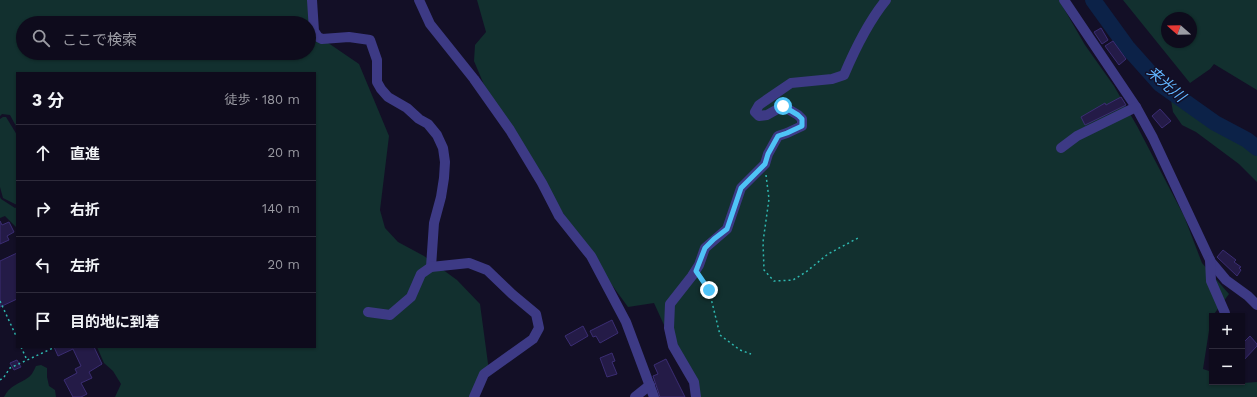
<!DOCTYPE html>
<html lang="ja">
<head>
<meta charset="utf-8">
<style>
  body { margin:0; font-family:"Work Sans","Noto Sans JP",sans-serif; background:#171425; color:#f1f3f6 }
  .controls { position:absolute; right:12px; bottom:12px; display:grid; overflow:hidden; border-radius:0px; box-shadow:0 1px 3px #0004 }
  .controls button { width:36px; height:36px; display:grid; place-items:center; padding:0; border:0; border-bottom:1px solid #2e2b3b; background:#0e0b1c; color:#f1f3f6; font:20px sans-serif }
  .compass { position:absolute; left:1161px; top:12px; width:36px; height:36px; border-radius:50%; background:#0e0b1c; box-shadow:0 1px 3px #0004; rotate:290deg }
  .stop { position:absolute; width:12px; height:12px; margin:-9px; border:3px solid #4fc3f7; border-radius:50%; background:#fff }
  .stop.end { background:#4fc3f7; border-color:#fff; box-shadow:0 1px 4px #0008 }
  .list { margin:0; padding:0; list-style:none }
  h2 { display:flex; justify-content:space-between; align-items:center; height:52px; margin:0; padding:0 16px; font-size:17px }
  h2 small { font-size:13px; font-weight:400; color:#9b9ba3 }
  .list li { display:grid; grid-template-columns:26px 1fr auto; gap:12px; align-items:center; box-sizing:border-box; height:56px; padding:0 16px; border-top:1px solid #2e2b3b }
  .list b { display:block; font-size:15px; white-space:nowrap }
  .list em { font-size:13px; font-style:normal; color:#9b9ba3 }
  .icon { flex:none; width:22px; height:22px; fill:none; stroke:currentColor; stroke-width:2; stroke-linecap:round; stroke-linejoin:round }
  .map { position:relative; flex:none; width:1257px; height:397px; overflow:hidden }
  .search { position:absolute; background:#0e0b1c; box-shadow:0 1px 3px #0004; left:16px; top:16px; width:300px; height:44px; display:flex; align-items:center; gap:10px; box-sizing:border-box; padding:0 14px; border-radius:22px; color:#9b9ba3; font-size:15px }
  .panel { position:absolute; background:#0e0b1c; box-shadow:0 1px 3px #0004; left:16px; top:72px; width:300px; height:276px; border-radius:0px }
  .map>svg:first-child { display:block }
  .green { fill:#12302f; fill-rule:evenodd }
  .lines { fill:none; stroke-linecap:round; stroke-linejoin:round }
  .river { stroke:#0c2248; stroke-width:16 }
  .building { fill:#241b47; stroke:#3b2d73 }
  .path { stroke:#2fb8b0; stroke-width:1.5; stroke-dasharray:2 3; stroke-linecap:butt }
  .minor { stroke:#3d3a85; stroke-width:10 }
  .route { stroke:#4fc3f7; stroke-width:5 }
  .labels { text-anchor:middle; stroke-width:3; stroke-linejoin:round; paint-order:stroke }
  .water-label { font-size:15px; font-style:italic; fill:#62b6ff; stroke:#130f26 }
</style>
</head>
<body>
<div class="map">
<svg width="1257" height="397" viewBox="0 0 1257 397">
  <rect width="100%" height="100%" fill="#130f26"/>
  <!-- green -->
  <g class="green">
    <path d="M0 0H312L318 36 359 64 389 136 380 210 385 228 398 242 424 256 457 280 480 304 489 371 473 397H115L121 384 113 371 104 363 97 347H315V73H17V128L10 115 2 114 0 116ZM23 23H309V53H23Z"/>
    <path d="M477 0H1059L1085 45 1114 86 1137 126 1184 216 1202 263 1229 294 1211 318 1203 369 1212 372V382H1239L1243 383 1257 382V397H694L695 393 654 303 628 307 582 244 542 179 490 99 474 61 475 45 486 32Z"/>
    <path d="M1123 0H1257V90L1214 64 1210 69 1190 83ZM1167 18H1191V42H1167Z"/>
    <path d="M1175 98 1185 103H1195L1219 127 1251 135 1257 142V182L1239 164 1196 132 1182 125 1173 112 1171 100Z"/>
    <path d="M3 117H6L17 135V205L3 198 0 187V119Z"/>
    <path d="M0 197 1 199 15 208 17 207V228L5 216 0 218Z"/>
    <path d="M41 365 47 368V377L49 386 55 390 56 397H4C10 385 19 384 29 377 32 375 34 370 36 366Z"/>
  </g>
  <g class="lines">
    <!-- river -->
    <path class="river" d="M1093 0 1127 47 1160 84 1215 123 1247 140 1257 148"/>
  </g>
  <!-- building -->
  <g class="building">
    <path d="M1101 28 1108 40 1102 44 1094 32Z"/>
    <path d="M1113 41 1126 59 1119 65 1105 46Z"/>
    <path d="M1121 97 1126 105 1085 125 1081 117 1105 103 1106 105Z"/>
    <path d="M1160 109 1171 121 1162 128 1152 116Z"/>
    <path d="M0 221 2 225 9 222 14 232 7 236 9 240 0 244Z"/>
    <path d="M1223 250 1236 260 1234 262 1241 267 1239 268 1241 270 1237 276 1217 257Z"/>
    <path d="M17 253V299L0 307V261Z"/>
    <path d="M612 320 618 333 600 343 596 336 593 337 590 331Z"/>
    <path d="M583 326 588 336 571 346 565 336Z"/>
    <path d="M1250 336 1257 344V346L1242 362V344Z"/>
    <path d="M54 347H94L102 364 89 372 92 378 81 383 87 394 81 397H73L64 380 77 373 75 369 81 366 73 349 58 356Z"/>
    <path d="M612 353 615 361 612 362 617 374 607 377 600 358Z"/>
    <path d="M666 359 685 397H660L653 376 658 374 654 365Z"/>
    <path d="M17 360 21 367 14 370 10 363Z"/>
  </g>
  <g class="lines">
    <!-- path -->
    <g class="path">
      <path d="M766 175 769 199 763 242 764 270 774 281 793 280 806 272 828 254 858 238"/>
      <path d="M701 279 709 290 720 335 740 350 751 354"/>
      <path d="M0 301 17 338"/>
      <path d="M21 347 27 360"/>
      <path d="M0 380 4 377 10 368 53 348"/>
    </g>
    <!-- minor -->
    <g class="minor">
      <path d="M312 0 314 31 318 37 322 39 349 37 370 40 377 60V82L381 89 388 97 407 108 419 119 428 124 437 135 443 148 445 162 444 178 441 197 434 223 431 267"/>
      <path d="M419 0 430 24 474 79 510 130 542 183 559 216 591 256 626 322 654 397"/>
      <path d="M1064 0 1136 107 1153 138 1211 262 1226 280 1248 296 1257 305"/>
      <path d="M1061 148 1077 136 1136 107"/>
      <path d="M1210 260 1211 281 1225 313"/>
      <path d="M368 312 390 315 411 297 421 274 431 267 469 263 487 270 512 294 536 314 539 328 533 339 484 374 474 397"/>
      <path d="M635 397 650 385"/>
      <path d="M696 397 694 382 673 346 669 328 670 304 692 276 699 265 705 248 727 229 741 188 765 164 768 154 778 136 787 133 802 126V119L798 115 783 106 767 115 759 116 755 112 759 105 791 83 832 79 844 75C855 49 868 22 886 0"/>
    </g>
  </g>
  <g class="lines">
    <!-- route -->
    <path class="route" d="M709 290 696 271 705 248 714 239 727 229 741 188 765 164 768 154 778 136 787 133 802 126V119L798 115 783 106"/>
  </g>
  <g class="labels">
    <!-- water labels -->
    <g class="water-label">
      <text transform="translate(1166 84) rotate(41)" y="5">来光川</text>
    </g>
  </g>
</svg>
<div class="controls">
<button>+</button>
<button>−</button>
</div>
<svg class="compass" viewBox="-18 -18 36 36"><path d="M0-13l5 13h-10z" fill="#e53935"/><path d="M0 13l5-13h-10z" fill="#9b9ba3"/></svg>
<div class="stop" style="left:783px;top:106px"></div>
<div class="stop end" style="left:709px;top:290px"></div>
<div class="search"><svg class="icon" aria-label="search" viewBox="0 0 24 24"><circle cx="10" cy="10" r="6"/><path d="M15 15l6 6"/></svg>ここで検索</div>
<section class="panel">
<h2>3 分<small>徒歩 · 180 m</small></h2>
<ul class="list">
<li><svg class="icon" aria-label="ahead" viewBox="0 0 24 24"><path d="M12 20V5M6 11l6-6 6 6"/></svg><div><b>直進</b></div><em>20 m</em></li>
<li><svg class="icon" aria-label="right" viewBox="0 0 24 24"><path d="M7 20v-9h11M14 6l5 5-5 5"/></svg><div><b>右折</b></div><em>140 m</em></li>
<li><svg class="icon" aria-label="left" viewBox="0 0 24 24"><path d="M17 20v-9H6M10 6l-5 5 5 5"/></svg><div><b>左折</b></div><em>20 m</em></li>
<li><svg class="icon" aria-label="arrive" viewBox="0 0 24 24"><path d="M6 21V4h12l-3 4 3 4H6"/></svg><div><b>目的地に到着</b></div></li>
</ul>
</section>
</div>
</body>
</html>
